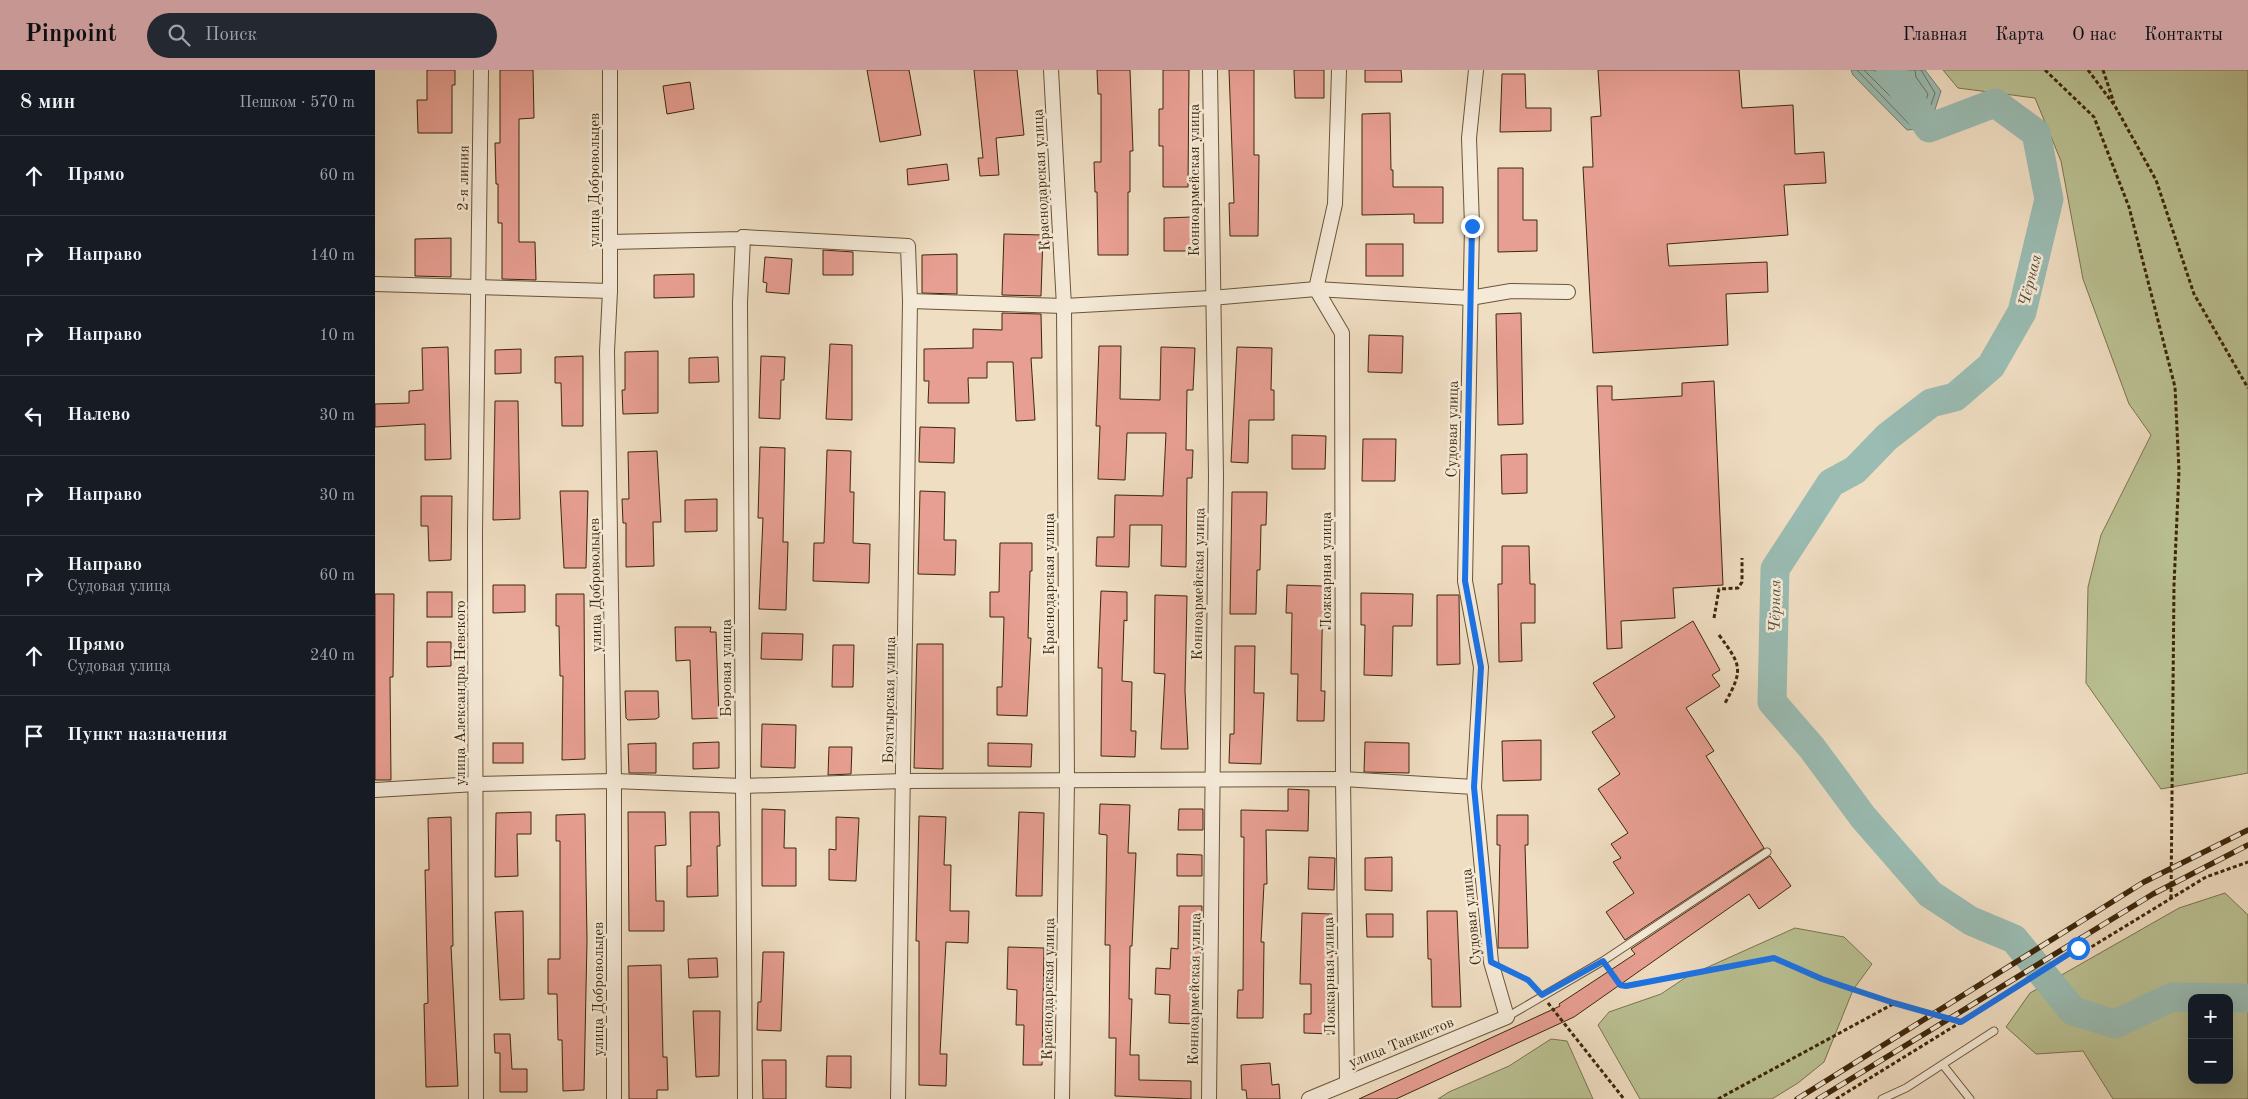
<!DOCTYPE html>
<html lang="ru">
<head>
<meta charset="utf-8">
<style>
  body { margin:0; font-family:"Old Standard TT",serif; background:#242831; color:#f1f3f6 }
  .controls { position:absolute; right:15px; bottom:15px; display:grid; overflow:hidden; border-radius:10px; box-shadow:0 5px 20px #0002 }
  .controls button { width:45px; height:45px; display:grid; place-items:center; padding:0; border:0; border-bottom:1px solid #363941; background:#171b24; color:#f1f3f6; font:25px sans-serif }
  .stop { position:absolute; width:15px; height:15px; margin:-11px; border:4px solid #1a73e8; border-radius:50%; background:#fff }
  .stop.end { background:#1a73e8; border-color:#fff; box-shadow:0 1px 5px #0008 }
  .list { margin:0; padding:0; list-style:none }
  h2 { display:flex; justify-content:space-between; align-items:center; height:65px; margin:0; padding:0 20px; font-size:21px }
  h2 small { font-size:16px; font-weight:400; color:#9ea1a6 }
  .list li { display:grid; grid-template-columns:32px 1fr auto; gap:15px; align-items:center; box-sizing:border-box; height:80px; padding:0 20px; border-top:1px solid #363941 }
  .list b { display:block; font-size:19px; white-space:nowrap }
  .list p { margin:0; font-size:16px; white-space:nowrap; color:#9ea1a6 }
  .list em { font-size:16px; font-style:normal; color:#9ea1a6 }
  .icon { flex:none; width:28px; height:28px; fill:none; stroke:currentColor; stroke-width:2; stroke-linecap:round; stroke-linejoin:round }
  .map { position:relative; flex:none; width:1873px; height:1029px; overflow:hidden }
  header { display:flex; align-items:center; gap:30px; box-sizing:border-box; height:70px; padding:0 25px; background:#c59692; color:#111 }
  header strong { font-size:24px }
  nav { display:flex; gap:28px; margin-inline-start:auto; font-size:18px }
  .search { width:350px; height:45px; background:#242831; display:flex; align-items:center; gap:12px; box-sizing:border-box; padding:0 18px; border-radius:28px; color:#9ea1a6; font-size:19px }
  main { display:flex }
  aside { flex:1; background:#171b24 }
  .map>svg:first-child { display:block }
  .green { fill:#bac193; stroke:#7c744e; fill-rule:evenodd }
  .water { fill:#9abcb3; stroke:#75806f }
  .lines { fill:none; stroke-linecap:round; stroke-linejoin:round }
  .shore { stroke:#6c725e; stroke-width:1 }
  .river { stroke:#9abcb3; stroke-width:29 }
  .building { fill:#e89f93; stroke:#3d270a }
  .lane-casing { stroke:#6a5538; stroke-width:9 }
  .street-casing { stroke:#6a5538; stroke-width:16 }
  .path { stroke:#3d270a; stroke-width:3; stroke-dasharray:4 2.5; stroke-linecap:butt }
  .lane { stroke:#f5ead8; stroke-width:7 }
  .street { stroke:#f5ead8; stroke-width:14 }
  .rail-casing { stroke:#3d270a; stroke-width:5.5 }
  .rail { stroke:#f5ead8; stroke-width:4; stroke-dasharray:11; stroke-linecap:butt }
  .route { stroke:#1a73e8; stroke-width:6 }
  .labels { text-anchor:middle; stroke-width:5; stroke-linejoin:round; paint-order:stroke }
  .street-label { font-size:15px; fill:#3d270a; stroke:#f5ead8 }
  .water-label { font-size:16px; font-style:italic; fill:#544c34; stroke:#f5ead8 }
</style>
</head>
<body>
<header>
<strong>Pinpoint</strong>
<div class="search"><svg class="icon" aria-label="search" viewBox="0 0 24 24"><circle cx="10" cy="10" r="6"/><path d="M15 15l6 6"/></svg>Поиск</div>
<nav><a>Главная</a><a>Карта</a><a>О нас</a><a>Контакты</a></nav>
</header>
<main>
<aside>
<h2>8 мин<small>Пешком · 570 m</small></h2>
<ul class="list">
<li><svg class="icon" aria-label="ahead" viewBox="0 0 24 24"><path d="M12 20V5M6 11l6-6 6 6"/></svg><div><b>Прямо</b></div><em>60 m</em></li>
<li><svg class="icon" aria-label="right" viewBox="0 0 24 24"><path d="M7 20v-9h11M14 6l5 5-5 5"/></svg><div><b>Направо</b></div><em>140 m</em></li>
<li><svg class="icon" aria-label="right" viewBox="0 0 24 24"><path d="M7 20v-9h11M14 6l5 5-5 5"/></svg><div><b>Направо</b></div><em>10 m</em></li>
<li><svg class="icon" aria-label="left" viewBox="0 0 24 24"><path d="M17 20v-9H6M10 6l-5 5 5 5"/></svg><div><b>Налево</b></div><em>30 m</em></li>
<li><svg class="icon" aria-label="right" viewBox="0 0 24 24"><path d="M7 20v-9h11M14 6l5 5-5 5"/></svg><div><b>Направо</b></div><em>30 m</em></li>
<li><svg class="icon" aria-label="right" viewBox="0 0 24 24"><path d="M7 20v-9h11M14 6l5 5-5 5"/></svg><div><b>Направо</b><p>Судовая улица</p></div><em>60 m</em></li>
<li><svg class="icon" aria-label="ahead" viewBox="0 0 24 24"><path d="M12 20V5M6 11l6-6 6 6"/></svg><div><b>Прямо</b><p>Судовая улица</p></div><em>240 m</em></li>
<li><svg class="icon" aria-label="arrive" viewBox="0 0 24 24"><path d="M6 21V4h12l-3 4 3 4H6"/></svg><div><b>Пункт назначения</b></div></li>
</ul>
</aside>
<div class="map">
<svg width="1873" height="1029" viewBox="0 0 1873 1029">
  <rect width="100%" height="100%" fill="#f0dec3"/>
  <filter id="stains"><feTurbulence type="fractalNoise" baseFrequency=".004" numOctaves="4"/><feColorMatrix values="0 0 0 0 .2 0 0 0 0 .09 0 0 0 0 .02 0 0 0 .5 -.17"/></filter>
  <radialGradient id="worn" r=".72"><stop offset=".6" stop-color="#630" stop-opacity="0"/><stop offset="1" stop-color="#630" stop-opacity=".3"/></radialGradient>
  <!-- green -->
  <g class="green">
    <path d="M1568 0H1873V703L1786 719 1711 613 1713 517 1726 465 1776 365 1754 334 1708 209 1686 91 1660 28 1583 18Z"/>
    <path d="M1850 823 1873 845V1029H1738L1708 981 1661 984 1631 957 1655 923 1804 838ZM1817 928H1854V1010H1817Z"/>
    <path d="M1420 858 1469 867 1497 894 1478 920 1449 992 1423 1013 1397 1029H1265L1223 955 1234 942 1286 924 1313 906Z"/>
    <path d="M1176 969 1192 971 1218 1029H1063L1074 1022 1134 996Z"/>
  </g>
  <!-- water -->
  <path class="water" d="M1476 0H1550L1566 21 1554 58 1532 60 1478 5Z"/>
  <g class="lines">
    <!-- shore -->
    <g class="shore">
      <path d="M1482 0 1535 55 1550 52 1560 23 1546 0"/>
      <path d="M1489 0 1537 48 1546 46 1553 24 1541 7 1540 0"/>
      <path d="M1499 0 1539 39 1545 25 1534 9 1532 0"/>
    </g>
    <!-- river -->
    <path class="river" d="M1515 0 1554 58 1620 33 1661 63 1674 129 1647 242 1616 296 1580 327 1556 333 1512 367 1480 400 1456 413 1400 499 1397 632 1437 678 1488 747 1555 824 1596 851 1639 869 1698 941 1740 954 1797 927 1873 928"/>
  </g>
  <!-- building -->
  <g class="building">
    <path d="M52 0H80V15H77V63H43L42 30H52Z"/>
    <path d="M125 0H158L159 48 144 49V172H160L161 210 127 209V153H123V114H121L120 73H125Z"/>
    <path d="M492 0H534L546 65 505 72Z"/>
    <path d="M599 0H642L649 65 621 68 624 105 605 106 603 88H608Z"/>
    <path d="M722 0H755L758 81H755V122H753V185H723L722 122H720L719 92H726V24H723Z"/>
    <path d="M788 0H814L813 117H788V76H784V39H788Z"/>
    <path d="M854 0H879V85H884L883 166H855L854 133H859Z"/>
    <path d="M919 0H949V28H920Z"/>
    <path d="M990 0H1026L1027 12H990Z"/>
    <path d="M1223 0H1364L1367 38 1418 35 1420 84 1449 82 1451 113 1409 115 1413 165 1292 174 1294 196 1392 192 1393 222 1351 224 1353 275 1218 283 1208 97H1218L1216 47 1226 46Z"/>
    <path d="M1127 4H1150L1151 38H1176V61L1125 62Z"/>
    <path d="M315 12 319 39 292 44 288 16Z"/>
    <path d="M1015 43 1016 100H1018V117H1068V153H1039V144L987 145V44Z"/>
    <path d="M572 94 574 110 533 115 532 99Z"/>
    <path d="M1123 98H1148V150H1162V181L1123 182Z"/>
    <path d="M817 147 818 181H789V148Z"/>
    <path d="M629 164 668 165 666 226 627 225Z"/>
    <path d="M76 168V207L40 206V169Z"/>
    <rect x="991" y="174" width="37" height="32"/>
    <path d="M448 180 478 182V205H448Z"/>
    <path d="M582 184V224L547 223V185Z"/>
    <path d="M390 187 417 189 414 224 391 222 392 213 388 212Z"/>
    <path d="M319 204V227L279 228V205Z"/>
    <path d="M627 243 666 244 667 288H656L660 350 641 351 638 292H612V308H593L594 333H553L554 311H549V279L598 278V259L627 260Z"/>
    <path d="M1146 243 1148 354 1123 355 1121 244Z"/>
    <path d="M994 265 1028 266 1027 303 993 302Z"/>
    <path d="M455 274 477 275V350L451 349Z"/>
    <path d="M724 276H746L745 329 785 330 786 277 820 278 818 320H812L811 380H818L817 408H812L811 497 786 496 787 455H755L754 497 721 496 722 467H739L740 425 788 426 791 363H752L750 410 723 409 725 356H721Z"/>
    <path d="M73 277 76 389 50 390V354L0 357V334L34 333V321L48 320 47 278Z"/>
    <path d="M862 277 897 278 896 320H899V350H874L873 393 856 392Z"/>
    <path d="M146 279V303L120 304V280Z"/>
    <path d="M283 281V343L248 344 247 320H250V282Z"/>
    <path d="M208 286V356H187L186 313H180V287Z"/>
    <path d="M386 286 410 287 409 310H406L405 349 384 348Z"/>
    <path d="M343 287 344 312 314 313V288Z"/>
    <path d="M1339 311 1348 515 1298 518 1300 548 1246 551 1247 578 1232 579 1222 316H1237V330L1307 326V313Z"/>
    <path d="M120 331H143L145 449 118 450Z"/>
    <path d="M545 357 580 358 579 393 544 392Z"/>
    <path d="M917 365 951 366 950 399H917Z"/>
    <path d="M988 369H1021L1020 411H987Z"/>
    <path d="M385 377 410 378 408 472H413L411 540 384 539 388 448H383Z"/>
    <path d="M452 380 476 381 475 422H479L478 473 495 474 494 513 438 511 439 473H449Z"/>
    <path d="M282 381 286 452H278L279 496 251 497V453H248L247 429H254L253 382Z"/>
    <path d="M1152 384V423L1127 424 1126 385Z"/>
    <path d="M185 421H213L211 498H189Z"/>
    <path d="M545 421 570 422 569 470H581L580 505 543 504Z"/>
    <path d="M857 422H892L891 455H886L885 500H882L881 544H855Z"/>
    <path d="M46 426H77L76 490 54 491 53 456H46Z"/>
    <path d="M342 429V461L310 462V430Z"/>
    <path d="M625 473H657V501H655L653 568H656L652 646 622 645V617H627L629 547H615V522H624Z"/>
    <path d="M1127 476H1154L1155 514H1160V553H1146L1147 591 1124 592 1123 514H1127Z"/>
    <path d="M118 515H150V542L118 543Z"/>
    <path d="M912 515 948 516 946 621H950L949 651H922L923 604H916L917 543H911Z"/>
    <path d="M726 521 752 522V551L749 550 747 611 757 612 756 661H761L760 687 726 686 727 598H723Z"/>
    <rect x="52" y="522" width="25" height="25"/>
    <path d="M986 523 1038 524 1037 556H1018L1017 606 989 605 990 555H986Z"/>
    <path d="M0 524H19L18 607H15L16 710H0Z"/>
    <path d="M181 524H209L210 689 187 690 188 606H185L184 556H181Z"/>
    <path d="M780 525 812 526 810 621 813 679H786L790 604 779 603Z"/>
    <path d="M1062 525H1084L1085 594 1062 595Z"/>
    <path d="M1318 551 1345 600 1337 605 1345 616 1311 638 1339 681 1331 686 1389 778 1250 870 1231 842 1259 823 1238 792 1246 788 1236 774 1253 763 1223 719 1245 704 1217 662 1240 647 1218 613Z"/>
    <path d="M300 557H336L335 562H341L344 648 317 649 315 590 301 591Z"/>
    <path d="M387 563 428 564 427 590 386 589Z"/>
    <path d="M52 572H76V596L52 597Z"/>
    <path d="M542 574H568V699L539 698Z"/>
    <path d="M458 575H479L478 617H457Z"/>
    <path d="M860 576H880L879 623H889L886 694 854 693 855 664H859Z"/>
    <path d="M250 621H283L284 647 281 649 253 650 251 648Z"/>
    <path d="M387 654 421 655 420 698 386 697Z"/>
    <path d="M1166 670V710L1128 711 1127 671Z"/>
    <path d="M344 672V698L318 699V673Z"/>
    <path d="M990 672 1034 673V703L989 702Z"/>
    <rect x="118" y="673" width="30" height="20"/>
    <path d="M281 673V703H254L253 674Z"/>
    <path d="M613 673 657 674 656 697 613 696Z"/>
    <path d="M454 677H477L476 704 453 705Z"/>
    <path d="M913 719 934 720 933 761 891 760 892 814H889L886 872H889L888 948H862L863 920H868L869 767H866V740L913 741Z"/>
    <path d="M725 734 755 735 753 783H761L757 876H755L754 929H757L755 985H764V1010L816 1011V1029L740 1026 741 968H734L735 875H730L732 765 724 764Z"/>
    <path d="M387 739 410 740 409 778H421V816H387Z"/>
    <path d="M804 739H828V760H803Z"/>
    <path d="M156 742V764H142L143 806 120 807 121 743Z"/>
    <path d="M253 742H290L291 775 280 776 281 831H289V861H254Z"/>
    <path d="M315 742H344L345 776H342L343 826 312 827V796H316Z"/>
    <path d="M644 742 669 743 667 826H641Z"/>
    <path d="M210 744 212 870 209 1020 188 1021 187 970H183L182 924H173V889H185V771H181V745Z"/>
    <path d="M1122 745H1153V775H1150L1153 878H1123L1125 775H1122Z"/>
    <path d="M544 746 571 747 569 795H576L575 841H594L593 873 571 872 565 984H572L571 1016 544 1015V871H541Z"/>
    <path d="M76 747 78 876H76L83 1016 51 1017 49 934 53 933 50 800H54L53 748Z"/>
    <path d="M461 747 484 748 481 811 454 810V779L461 780Z"/>
    <path d="M802 784 827 785V806H802Z"/>
    <path d="M1395 786 1416 816 1384 839 1374 824 1199 947 1021 1029H984L1185 936 1184 934 1260 884 1256 879Z"/>
    <path d="M934 787 960 788 959 820 933 819Z"/>
    <path d="M1017 787V821L990 820V788Z"/>
    <path d="M804 836H827L824 926H820L819 954 794 953 795 925 780 924 781 898 795 899 796 878 803 879Z"/>
    <path d="M148 841 149 929 125 930 120 842Z"/>
    <path d="M1052 841H1082L1086 937H1057L1056 889H1053Z"/>
    <path d="M927 843 957 844V964L929 963V944H936V914H925Z"/>
    <path d="M991 844H1018V867H992Z"/>
    <path d="M633 877 669 878 667 995H648L649 955H641L642 920 632 919Z"/>
    <path d="M388 882H409L406 961 382 960 383 932H386Z"/>
    <path d="M342 888 343 907 314 908 313 889Z"/>
    <path d="M286 895 288 987H292L293 1020H282V1029H254L253 896Z"/>
    <path d="M318 941H345L344 1006 321 1007Z"/>
    <path d="M119 964H135L137 999H152V1022H125V983H120Z"/>
    <path d="M452 986H476V1018L451 1017Z"/>
    <path d="M387 990H411V1029H388Z"/>
    <path d="M895 993 897 1015 904 1014 905 1029H872L871 1020H867L866 995Z"/>
  </g>
  <g class="lines">
    <!-- lane casing -->
    <g class="lane-casing">
      <g id="lane">
        <path d="M1132 947 1228 891 1392 782"/>
        <path d="M1568 995 1595 1029"/>
        <path d="M1507 1029 1531 1018 1619 961"/>
      </g>
    </g>
    <!-- street casing -->
    <g class="street-casing">
      <g id="street">
        <path d="M235 0V221L232 281 239 711V1029"/>
        <path d="M676 0 689 236 692 712 687 1029"/>
        <path d="M964 0 960 134 941 219 967 263 968 709 972 1012"/>
        <path d="M368 167 365 233 370 1029"/>
        <path d="M235 172 367 169 368 167 533 176 535 231 689 236 836 228 941 219 1095 228 1136 221 1193 222"/>
        <path d="M0 214 235 221"/>
        <path d="M1099 717 1106 597 1090 511 1097 156 1094 68 1101 0"/>
        <path d="M0 720 101 714 239 711 367 716 529 711 968 709 1099 717 1116 892 1132 947 934 1029"/>
        <path d="M101 1029 100 463 106 0"/>
        <path d="M523 1029 535 231"/>
        <path d="M834 1029 841 406 835 0"/>
      </g>
    </g>
    <!-- path -->
    <g class="path">
      <path d="M1670 0 1719 47 1754 137 1800 317 1804 401 1799 515 1796 830"/>
      <path d="M1713 0 1740 36 1781 110 1819 224 1873 318"/>
      <path d="M1728 0 1739 33"/>
      <path d="M1339 548 1344 519 1363 518 1367 512V488"/>
      <path d="M1344 565C1366 595 1369 599 1350 633"/>
      <path d="M1234 899 1245 915H1251L1399 888 1447 909 1519 933 1586 952 1703 878 1713 879 1831 807 1873 792"/>
      <path d="M1133 901 1153 910 1161 919"/>
      <path d="M1173 933 1249 1029"/>
      <path d="M1343 1029 1518 934"/>
      <path d="M1461 1029 1586 952"/>
    </g>
    <!-- lane -->
    <use href="#lane" class="lane"/>
    <!-- street -->
    <use href="#street" class="street"/>
    <!-- rail casing -->
    <g class="rail-casing">
      <g id="rail">
        <path d="M1422 1029 1769 812 1873 760"/>
        <path d="M1443 1029 1778 824 1873 775"/>
      </g>
    </g>
    <!-- rail -->
    <use href="#rail" class="rail"/>
  </g>
  <g class="lines">
    <!-- route -->
    <path class="route" d="M1097 156 1090 511 1106 597 1099 717 1116 892 1153 910 1167 925 1228 891 1245 915 1251 916 1399 888 1447 909 1519 933 1586 952 1703 878"/>
  </g>
  <g class="labels">
    <!-- street labels -->
    <g class="street-label">
      <text transform="translate(88 108) rotate(-89)" y="5">2-я линия</text>
      <text transform="translate(219 110) rotate(-90)" y="5">улица Добровольцев</text>
      <text transform="translate(666 110) rotate(-93)" y="5">Краснодарская улица</text>
      <text transform="translate(819 110) rotate(-90)" y="5">Конноармейская улица</text>
      <text transform="translate(1077 359) rotate(-89)" y="5">Судовая улица</text>
      <text transform="translate(951 501) rotate(-90)" y="5">Ложкарная улица</text>
      <text transform="translate(674 514) rotate(-90)" y="5">Краснодарская улица</text>
      <text transform="translate(823 514) rotate(-89)" y="5">Конноармейская улица</text>
      <text transform="translate(220 515) rotate(-91)" y="5">улица Добровольцев</text>
      <text transform="translate(351 598) rotate(-90)" y="5">Боровая улица</text>
      <text transform="translate(85 623) rotate(-90)" y="5">улица Александра Невского</text>
      <text transform="translate(514 630) rotate(-89)" y="5">Богатырская улица</text>
      <text transform="translate(1096 847) rotate(-96)" y="5">Судовая улица</text>
      <text transform="translate(954 906) rotate(-91)" y="5">Ложкарная улица</text>
      <text transform="translate(223 919) rotate(-90)" y="5">улица Добровольцев</text>
      <text transform="translate(673 919) rotate(-89)" y="5">Краснодарская улица</text>
      <text transform="translate(819 919) rotate(-89)" y="5">Конноармейская улица</text>
      <text transform="translate(1026 972) rotate(-22)" y="5">улица Танкистов</text>
    </g>
    <!-- water labels -->
    <g class="water-label">
      <text transform="translate(1654 210) rotate(-76)" y="6">Чёрная</text>
      <text transform="translate(1399 536) rotate(-89)" y="6">Чёрная</text>
    </g>
  </g>
  <rect width="100%" height="100%" filter="url(#stains)"/>
  <rect width="100%" height="100%" fill="url(#worn)"/>
</svg>
<div class="controls">
<button>+</button>
<button>−</button>
</div>
<div class="stop" style="left:1703px;top:878px"></div>
<div class="stop end" style="left:1097px;top:156px"></div>
</div>
</main>
</body>
</html>
